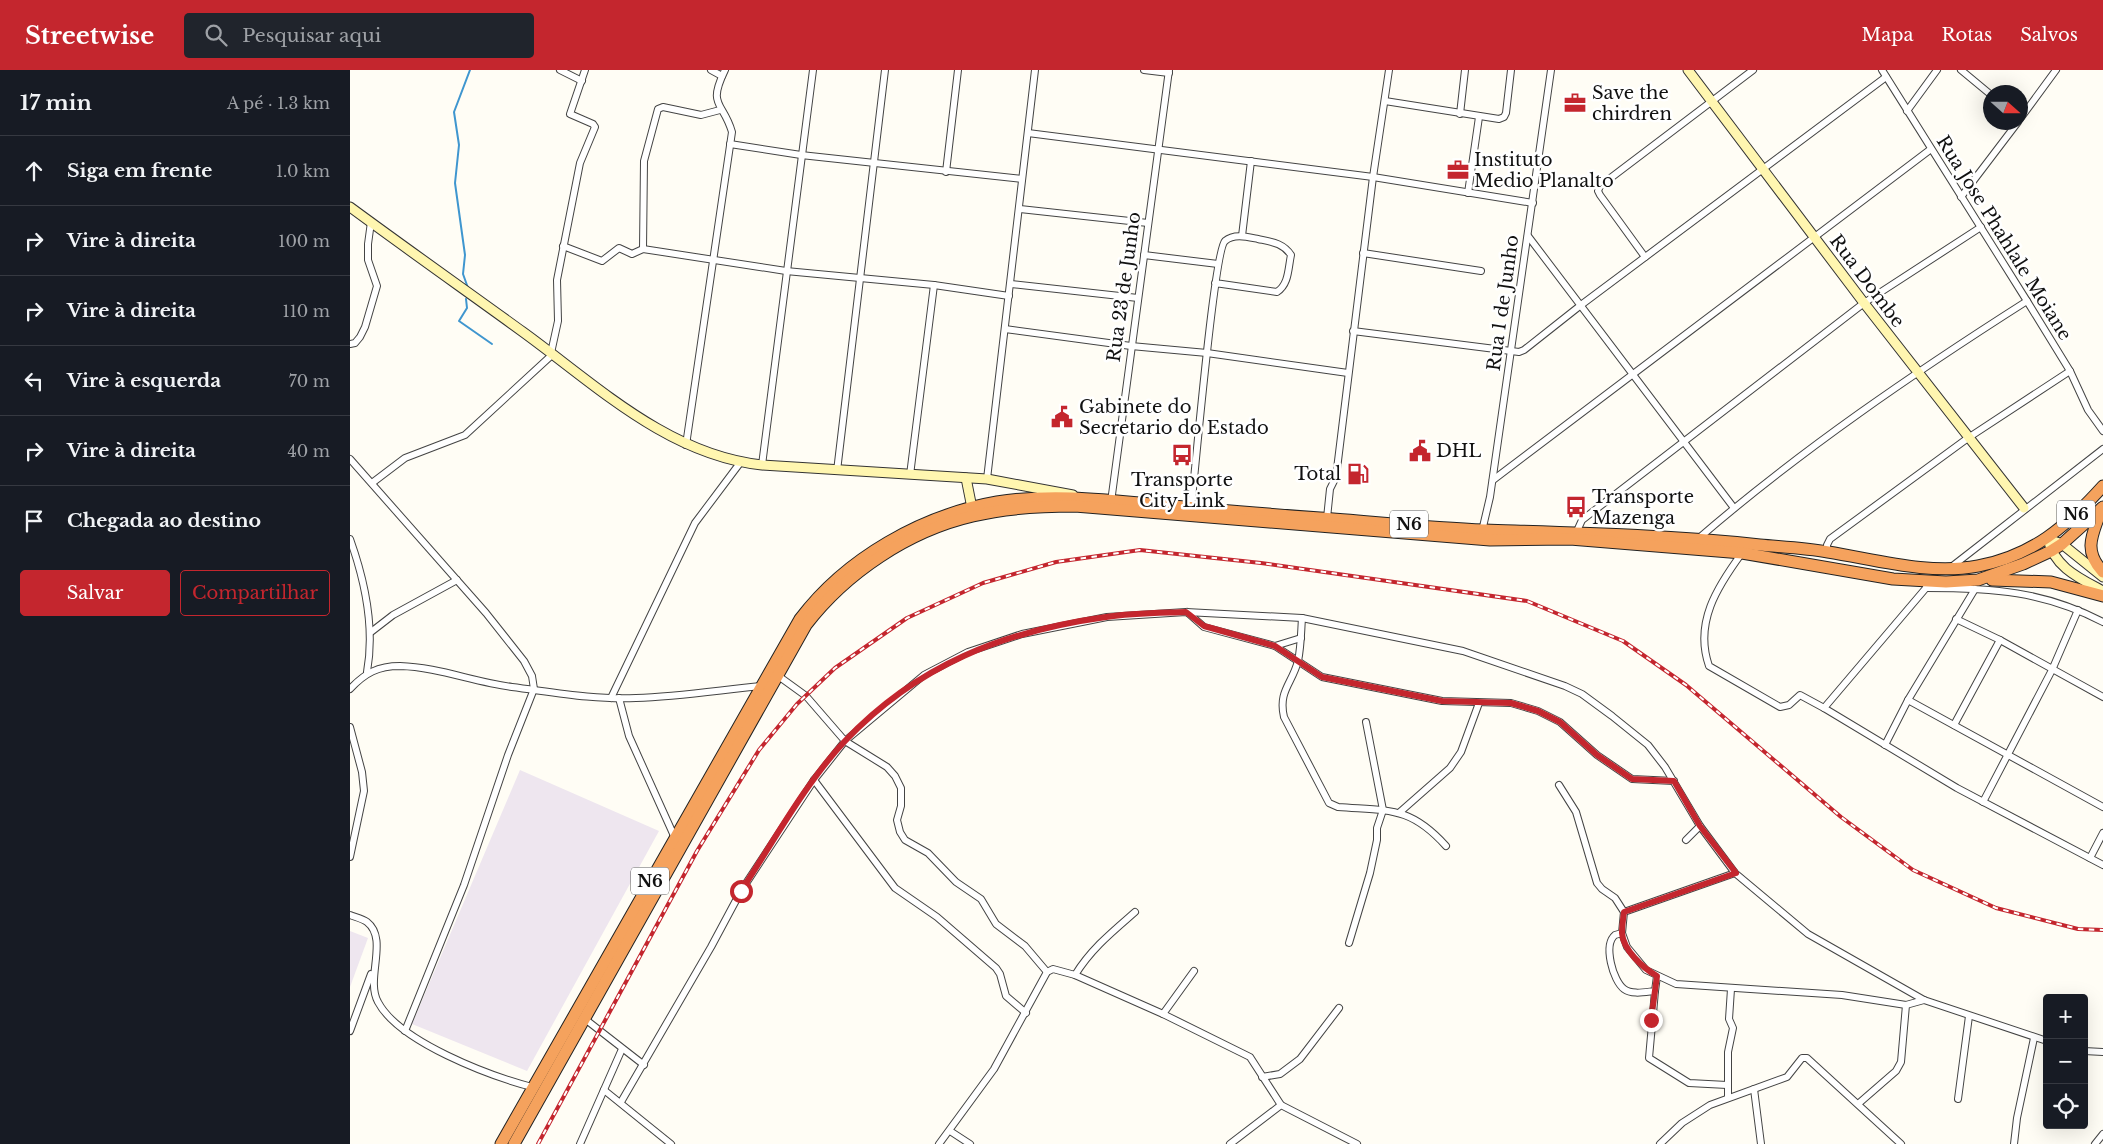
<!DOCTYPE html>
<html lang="pt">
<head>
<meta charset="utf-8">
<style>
  body { margin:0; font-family:"Libre Baskerville",serif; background:#20242c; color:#f1f3f6 }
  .controls { position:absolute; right:15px; bottom:15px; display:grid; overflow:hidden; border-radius:5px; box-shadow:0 5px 20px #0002 }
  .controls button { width:45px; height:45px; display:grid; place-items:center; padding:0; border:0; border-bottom:1px solid #363941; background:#171b24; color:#f1f3f6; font:25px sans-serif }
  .compass { position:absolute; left:1633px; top:15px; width:45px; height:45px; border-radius:50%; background:#171b24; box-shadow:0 5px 20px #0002; rotate:111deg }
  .stop { position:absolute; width:15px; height:15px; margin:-11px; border:4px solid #c4262e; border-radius:50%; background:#fff }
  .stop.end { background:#c4262e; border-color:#fff; box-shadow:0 1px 5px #0008 }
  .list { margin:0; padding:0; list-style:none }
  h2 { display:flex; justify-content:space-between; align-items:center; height:65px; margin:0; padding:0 20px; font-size:21px }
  h2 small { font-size:16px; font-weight:400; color:#9ea1a6 }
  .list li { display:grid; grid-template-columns:32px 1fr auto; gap:15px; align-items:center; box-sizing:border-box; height:70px; padding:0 20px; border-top:1px solid #363941 }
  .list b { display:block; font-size:19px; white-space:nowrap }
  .list em { font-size:16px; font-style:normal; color:#9ea1a6 }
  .actions { display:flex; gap:10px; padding:15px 20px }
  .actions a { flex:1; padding:11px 0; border:1px solid #c4262e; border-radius:5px; text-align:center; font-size:18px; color:#c4262e }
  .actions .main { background:#c4262e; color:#fff }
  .icon { flex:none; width:28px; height:28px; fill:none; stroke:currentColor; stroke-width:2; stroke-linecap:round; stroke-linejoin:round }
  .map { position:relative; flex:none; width:1753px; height:1074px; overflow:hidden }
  header { display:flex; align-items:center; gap:30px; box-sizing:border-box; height:70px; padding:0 25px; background:#c4262e; color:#fff }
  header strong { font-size:24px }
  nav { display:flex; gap:28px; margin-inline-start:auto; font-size:18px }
  .search { width:350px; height:45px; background:#20242c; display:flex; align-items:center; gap:12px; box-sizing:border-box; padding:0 18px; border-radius:5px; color:#9ea1a6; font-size:19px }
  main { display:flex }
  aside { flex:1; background:#171b24 }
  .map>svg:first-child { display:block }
  .industrial { fill:#eee6ef }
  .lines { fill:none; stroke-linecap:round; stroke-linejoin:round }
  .stream { stroke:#3f96cf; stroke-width:2 }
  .street-casing { stroke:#444; stroke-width:8 }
  .secondary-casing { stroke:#333; stroke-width:11 }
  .highway-casing { stroke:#222; stroke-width:13 }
  .street { stroke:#fff; stroke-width:6 }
  .secondary { stroke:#fff6b0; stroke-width:9 }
  .highway { stroke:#f5a25d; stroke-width:11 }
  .rail-casing { stroke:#c4262e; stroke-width:4 }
  .rail { stroke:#fff; stroke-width:2; stroke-dasharray:5.5; stroke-linecap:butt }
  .route { stroke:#c4262e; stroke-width:6 }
  .labels { text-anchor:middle; stroke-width:5; stroke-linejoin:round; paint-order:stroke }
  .shield { fill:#fff; stroke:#585858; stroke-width:1 }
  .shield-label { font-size:16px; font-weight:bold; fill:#111 }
  .poi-label { font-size:18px; fill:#111; stroke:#fff; text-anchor:start }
  .street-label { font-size:18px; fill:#111; stroke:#fff }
</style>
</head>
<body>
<header>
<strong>Streetwise</strong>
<div class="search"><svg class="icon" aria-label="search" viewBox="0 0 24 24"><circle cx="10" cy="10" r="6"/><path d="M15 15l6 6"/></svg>Pesquisar aqui</div>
<nav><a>Mapa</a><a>Rotas</a><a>Salvos</a></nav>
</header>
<main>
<aside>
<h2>17 min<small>A pé · 1.3 km</small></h2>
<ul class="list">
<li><svg class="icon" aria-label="ahead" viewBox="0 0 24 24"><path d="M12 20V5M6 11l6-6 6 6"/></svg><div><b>Siga em frente</b></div><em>1.0 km</em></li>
<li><svg class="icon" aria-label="right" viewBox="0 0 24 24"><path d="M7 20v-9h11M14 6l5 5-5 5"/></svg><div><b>Vire à direita</b></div><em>100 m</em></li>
<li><svg class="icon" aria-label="right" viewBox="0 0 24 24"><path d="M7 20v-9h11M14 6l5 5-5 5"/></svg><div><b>Vire à direita</b></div><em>110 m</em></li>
<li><svg class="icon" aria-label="left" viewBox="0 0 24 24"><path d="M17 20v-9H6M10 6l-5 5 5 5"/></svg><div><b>Vire à esquerda</b></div><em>70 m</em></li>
<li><svg class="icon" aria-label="right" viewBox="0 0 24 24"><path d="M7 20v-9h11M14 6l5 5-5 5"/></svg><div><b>Vire à direita</b></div><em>40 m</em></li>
<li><svg class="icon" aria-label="arrive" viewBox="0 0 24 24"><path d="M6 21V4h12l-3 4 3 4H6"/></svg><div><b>Chegada ao destino</b></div></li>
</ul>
<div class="actions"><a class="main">Salvar</a><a>Compartilhar</a></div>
</aside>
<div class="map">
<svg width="1753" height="1074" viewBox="0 0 1753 1074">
  <rect width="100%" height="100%" fill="#fffdf5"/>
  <!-- industrial -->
  <g class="industrial">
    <path d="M170 700 309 761 177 1001 62 954Z"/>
    <path d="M0 861 18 868 0 917Z"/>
  </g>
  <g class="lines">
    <!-- stream -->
    <g class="stream">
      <path d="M118 218 113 204 115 185 105 113 109 75 104 42 120 0"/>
      <path d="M116 229 117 238 109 251 142 274"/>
    </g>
    <!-- street casing -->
    <g class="street-casing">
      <g id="street">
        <path d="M210 0 232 11"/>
        <path d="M361 0 372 6"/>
        <path d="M794 0 819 3"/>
        <path d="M1532 0 1677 231 1720 301 1738 340 1753 361"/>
        <path d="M1611 0 1640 24"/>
        <path d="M1035 31 1149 49 1154 47 1156 43 1161 0"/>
        <path d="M1557 41 1587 0"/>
        <path d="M1110 44 1115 0"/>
        <path d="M1670 49 1706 0"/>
        <path d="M678 63 1023 107 1183 133"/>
        <path d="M380 74 451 85 672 109"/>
        <path d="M596 102 608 0"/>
        <path d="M1118 123 1129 47"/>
        <path d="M1611 127 1668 52"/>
        <path d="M670 139 798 153"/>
        <path d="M892 166 901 91"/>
        <path d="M1178 166 1384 438"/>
        <path d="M213 176 252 191 269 178 282 184 293 179 436 201 584 215 659 226"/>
        <path d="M293 179 294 91 308 39 313 37 351 45 370 40"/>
        <path d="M1013 183 1131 201"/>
        <path d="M794 185 868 194"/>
        <path d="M1295 187 1250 125 1248 121 1250 116 1403 0"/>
        <path d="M661 214 788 228"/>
        <path d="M655 259 781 276 857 283 998 303"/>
        <path d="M1003 261 1169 282 1174 280 1231 235 1536 7"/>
        <path d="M0 274 5 273 10 267 15 257 27 216 18 190V174L21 152"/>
        <path d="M201 283 208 251 207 210 230 93 245 57 243 54 220 44 235 0"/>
        <path d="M336 375 382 62C373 31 357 37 375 0"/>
        <path d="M0 389 136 543 174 591 182 606 184 619 158 685 114 815 55 961"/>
        <path d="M412 395 463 0"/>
        <path d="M487 401 535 0"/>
        <path d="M560 405 584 215"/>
        <path d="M637 409 685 0"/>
        <path d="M1143 410 1581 79"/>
        <path d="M22 413 55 388 115 365 203 284"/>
        <path d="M761 432 819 0"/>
        <path d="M841 438C845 405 864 181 875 171 884 163 898 167 908 169 922 172 933 173 941 185 938 199 939 214 927 222L865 213"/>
        <path d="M977 448 980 419 986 407 1023 107 1039 0"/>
        <path d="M1132 461 1140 427 1201 0"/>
        <path d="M1227 461 1232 450 1514 233 1631 157"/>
        <path d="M1349 468C1451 380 1564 303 1677 231"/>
        <path d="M0 469C15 511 25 558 17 602"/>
        <path d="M1477 481V475L1480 469 1618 368 1720 301"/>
        <path d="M1392 483C1367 517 1344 553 1359 596L1430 637 1439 635 1450 625 1474 638"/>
        <path d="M1600 498 1753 379"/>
        <path d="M1577 515 1576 518C1643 518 1693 521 1753 552"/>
        <path d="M1576 518 1474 638 1607 718 1753 795"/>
        <path d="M837 542 854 557 925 576 972 607 1092 631 1161 633 1188 641 1210 652 1247 685 1282 709 1324 711"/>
        <path d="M952 548C951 562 951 577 948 591 942 614 928 621 934 647L979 733 988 737C1039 741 1060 736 1096 776"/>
        <path d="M1606 549 1650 570 1753 627"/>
        <path d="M21 562 43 545 107 510"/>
        <path d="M925 576 951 568"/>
        <path d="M427 605 456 626 495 671 537 697 545 706 551 718V736L547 750 550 762 555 770 578 783 606 812 631 829 646 854 675 876 697 902"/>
        <path d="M0 619C15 603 28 596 50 596 87 597 124 612 162 617 202 622 245 630 286 628 328 627 370 620 411 616"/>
        <path d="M261 628 345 453 390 393"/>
        <path d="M269 628 279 666 325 768"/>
        <path d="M1558 630 1753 737"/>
        <path d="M1604 655 1650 570"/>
        <path d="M0 657 12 702 14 721 0 787"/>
        <path d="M1535 675 1558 630 1625 519"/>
        <path d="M464 710 545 818 587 847 646 898 650 904 656 926 676 943"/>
        <path d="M1209 715 1226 742 1247 813 1252 819 1265 828 1274 842 1272 863 1277 877 1296 900 1326 914 1492 925 1556 935 1574 930"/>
        <path d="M1633 732 1702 600 1728 540"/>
        <path d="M1050 742 1100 698 1111 682 1129 633"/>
        <path d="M1336 770 1350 756 1385 803 1458 864 1574 930 1697 971"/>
        <path d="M1740 788 1753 763"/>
        <path d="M1274 842 1385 803"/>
        <path d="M0 845C5 847 13 849 17 852 39 869 15 909 28 932 49 972 140 1006 182 1017"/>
        <path d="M1272 863 1265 865C1253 875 1263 911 1274 919 1282 925 1295 922 1305 921L1307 906"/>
        <path d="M999 873 1020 803 1027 770V758L1033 740 1016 652"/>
        <path d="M725 905C741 879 762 862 785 842"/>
        <path d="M1305 921 1299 988 1339 1013 1377 1015"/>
        <path d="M813 944 844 901"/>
        <path d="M235 949 294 995"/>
        <path d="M0 961 21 904"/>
        <path d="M1734 981 1753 982"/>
        <path d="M912 1007 930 1004 950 989 989 938"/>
        <path d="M1404 1019 1411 1074"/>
        <path d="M254 1020 321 1074"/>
        <path d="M1378 1027V982L1383 958 1379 949 1381 919"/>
        <path d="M1608 1029 1619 946"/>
        <path d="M271 1032 361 877 391 821 464 710 495 671 574 605 618 582 672 564 757 547 836 542 952 548 1113 581 1215 616 1232 624 1262 646 1298 675 1315 697 1350 756"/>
        <path d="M1508 1034 1546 1001 1551 992 1556 935"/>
        <path d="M600 1061 620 1074"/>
        <path d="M230 1074 272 979"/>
        <path d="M589 1074 644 999 697 902 703 899 725 905 813 944 900 987 931 1035"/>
        <path d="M880 1074 931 1035 1007 1074"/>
        <path d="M1310 1074 1332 1053 1360 1035 1437 1007 1452 988H1457L1551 1074"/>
        <path d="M1664 1074 1667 1048 1684 968"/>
        <path d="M1745 1074 1753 1064"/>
      </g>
    </g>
    <!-- secondary casing -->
    <g class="secondary-casing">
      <g id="secondary">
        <path d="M1338 0 1514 233 1674 438"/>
        <path d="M0 137C57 179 115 220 173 262 246 315 318 385 412 395L637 409 723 425"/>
        <path d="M616 408 622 438"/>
        <path d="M1698 469C1704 497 1729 508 1753 521"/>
        <path d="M1698 469 1712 474 1753 507"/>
      </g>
    </g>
    <!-- highway casing -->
    <g class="highway-casing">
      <g id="highway">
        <path d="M1752 438C1743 464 1732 479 1753 502"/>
        <path d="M1642 510 1701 512 1753 526"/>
        <path d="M151 1074 450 549C496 488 572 445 647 432 702 423 758 430 812 435 865 440 917 444 970 448 1025 452 1080 458 1135 460 1227 463 1318 465 1410 475 1432 477 1456 478 1478 482 1528 490 1578 505 1628 496 1682 486 1717 456 1753 416"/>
        <path d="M164 1074 456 555C496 503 558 461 623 446 656 438 691 436 725 436L1140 470 1220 469 1392 483 1543 509 1596 512 1628 510 1673 494 1701 481 1712 474 1753 437"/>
      </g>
    </g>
    <!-- street -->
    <use href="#street" class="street"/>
    <!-- secondary -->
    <use href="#secondary" class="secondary"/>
    <!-- highway -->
    <use href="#highway" class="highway"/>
    <!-- rail casing -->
    <g class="rail-casing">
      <path id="rail" d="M188 1074 347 781 409 680 447 634 485 598 557 548 633 513 706 492 790 480 911 493 1177 531 1273 571 1336 615 1491 747 1563 800 1646 838 1728 859 1753 860"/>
    </g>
    <!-- rail -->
    <use href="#rail" class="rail"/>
  </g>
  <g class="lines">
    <!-- route -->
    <path class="route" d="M391 821C422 774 456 712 495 671 567 595 654 561 756 547 782 543 810 543 836 542L854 556 925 576 972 607 1092 631 1161 633 1188 641 1210 652 1247 685 1282 709 1324 711 1350 756 1386 803 1274 842C1273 849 1272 856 1272 863 1273 880 1293 898 1307 906L1301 950"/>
  </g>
  <!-- icons -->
  <defs>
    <g id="office-bare" transform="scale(1.725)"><path d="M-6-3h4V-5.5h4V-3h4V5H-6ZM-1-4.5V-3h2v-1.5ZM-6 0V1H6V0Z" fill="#c4262e" stroke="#fff" stroke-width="2.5" paint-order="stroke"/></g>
    <g id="civic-bare" transform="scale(1.725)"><path d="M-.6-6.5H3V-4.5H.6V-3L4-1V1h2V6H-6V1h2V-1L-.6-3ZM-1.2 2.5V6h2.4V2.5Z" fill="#c4262e" stroke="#fff" stroke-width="2.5" paint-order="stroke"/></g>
    <g id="bus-bare" transform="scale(1.725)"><path d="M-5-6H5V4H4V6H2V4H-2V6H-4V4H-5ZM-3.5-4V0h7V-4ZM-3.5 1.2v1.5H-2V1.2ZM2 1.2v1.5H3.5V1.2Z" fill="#c4262e" stroke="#fff" stroke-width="2.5" paint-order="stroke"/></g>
    <g id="fuel-bare" transform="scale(1.725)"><path d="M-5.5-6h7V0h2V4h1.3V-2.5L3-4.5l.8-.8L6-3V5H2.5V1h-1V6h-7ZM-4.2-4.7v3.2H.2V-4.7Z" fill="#c4262e" stroke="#fff" stroke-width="2.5" paint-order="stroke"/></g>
  </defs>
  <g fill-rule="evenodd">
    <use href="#office-bare" x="1225" y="33"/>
    <use href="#office-bare" x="1108" y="100"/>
    <use href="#civic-bare" x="712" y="347"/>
    <use href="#civic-bare" x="1070" y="381"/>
    <use href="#bus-bare" x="832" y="385"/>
    <use href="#fuel-bare" x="1008" y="404"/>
    <use href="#bus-bare" x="1226" y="437"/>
  </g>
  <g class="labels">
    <!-- shield labels -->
    <g class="shield">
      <rect x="1707" y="430.5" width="38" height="27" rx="4"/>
      <rect x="1040" y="440.5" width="38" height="27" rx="4"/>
      <rect x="281" y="797.5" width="38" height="27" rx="4"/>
    </g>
    <g class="shield-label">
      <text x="1726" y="450">N6</text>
      <text x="1059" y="460">N6</text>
      <text x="300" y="817">N6</text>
    </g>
    <!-- poi labels -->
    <g class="poi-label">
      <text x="1242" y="29">Save the<tspan x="1242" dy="21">chirdren</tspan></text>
      <text x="1124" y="96">Instituto<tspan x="1124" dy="21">Medio Planalto</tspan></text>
      <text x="729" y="343">Gabinete do<tspan x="729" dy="21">Secretario do Estado</tspan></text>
      <text x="1086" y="387">DHL</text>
      <text x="991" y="410" text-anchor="end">Total</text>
      <text x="832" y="416" text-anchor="middle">Transporte<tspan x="832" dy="21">City Link</tspan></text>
      <text x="1242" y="433">Transporte<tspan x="1242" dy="21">Mazenga</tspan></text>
    </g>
    <!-- street labels -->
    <g class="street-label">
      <text transform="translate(1654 168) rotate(58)" y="6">Rua Jose Phahlale Moiane</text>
      <text transform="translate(1517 211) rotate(53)" y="6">Rua Dombe</text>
      <text transform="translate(774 217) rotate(-82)" y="6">Rua 23 de Junho</text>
      <text transform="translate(1153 233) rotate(-82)" y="6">Rua 1 de Junho</text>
    </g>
  </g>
</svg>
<div class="controls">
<button>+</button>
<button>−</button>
<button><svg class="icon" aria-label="locate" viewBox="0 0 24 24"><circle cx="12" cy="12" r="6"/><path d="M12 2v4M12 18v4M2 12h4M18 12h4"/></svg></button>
</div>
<svg class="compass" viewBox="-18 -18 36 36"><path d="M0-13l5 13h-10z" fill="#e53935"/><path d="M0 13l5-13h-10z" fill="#9ea1a6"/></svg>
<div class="stop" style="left:391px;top:821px"></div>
<div class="stop end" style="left:1301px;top:950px"></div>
</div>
</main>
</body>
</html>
